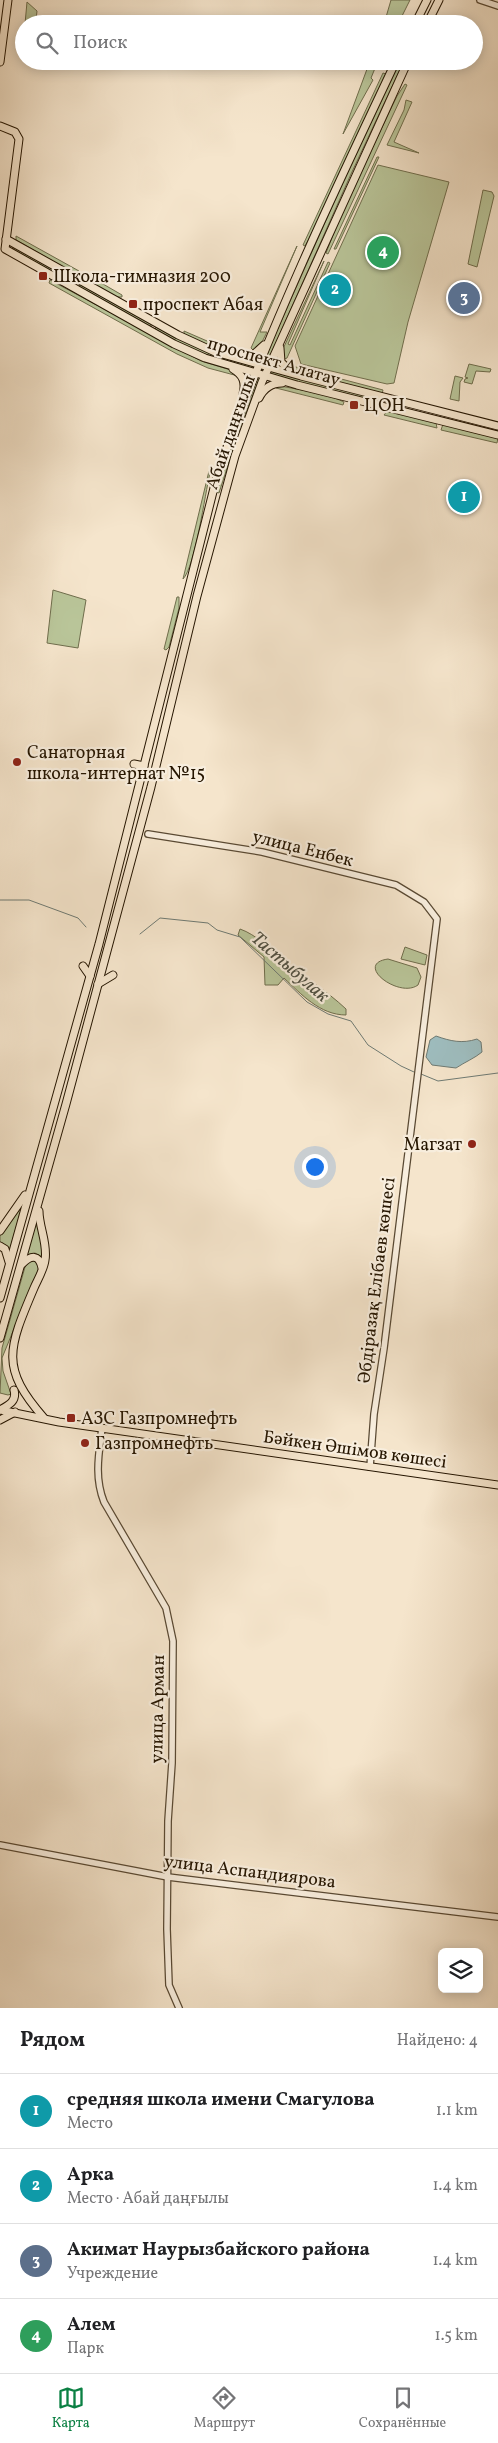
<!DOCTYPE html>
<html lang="ru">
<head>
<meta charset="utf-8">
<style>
  body { margin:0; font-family:Vollkorn,serif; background:#f6f6f6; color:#202124 }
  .controls { position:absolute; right:15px; bottom:15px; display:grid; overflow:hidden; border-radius:8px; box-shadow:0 2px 12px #0003 }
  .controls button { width:45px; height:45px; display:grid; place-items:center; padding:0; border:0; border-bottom:1px solid #e0e0e0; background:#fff; color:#202124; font:25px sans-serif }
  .you { position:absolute; left:314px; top:1166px; width:18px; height:18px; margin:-12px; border:4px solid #fff; border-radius:50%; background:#1a73e8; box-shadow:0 0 0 8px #1a73e833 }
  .badge { display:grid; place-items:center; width:32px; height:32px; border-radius:50%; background:#0b8043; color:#fff; font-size:16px; font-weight:700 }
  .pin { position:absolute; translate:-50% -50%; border:2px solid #fff; box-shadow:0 1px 5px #0006 }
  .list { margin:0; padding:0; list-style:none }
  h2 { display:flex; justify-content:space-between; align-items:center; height:65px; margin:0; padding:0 20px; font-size:21px }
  h2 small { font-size:16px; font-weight:400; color:#757577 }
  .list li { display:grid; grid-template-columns:32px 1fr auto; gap:15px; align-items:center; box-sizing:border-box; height:75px; padding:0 20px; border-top:1px solid #e0e0e0 }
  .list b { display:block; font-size:19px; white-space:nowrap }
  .list p { margin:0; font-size:16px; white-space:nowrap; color:#757577 }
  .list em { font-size:16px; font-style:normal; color:#757577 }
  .icon { flex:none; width:28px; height:28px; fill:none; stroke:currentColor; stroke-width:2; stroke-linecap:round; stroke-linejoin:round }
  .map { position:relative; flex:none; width:498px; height:2008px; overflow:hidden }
  .search { position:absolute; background:#fff; box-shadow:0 2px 12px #0003; left:15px; right:15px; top:15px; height:55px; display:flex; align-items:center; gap:12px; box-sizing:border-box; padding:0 18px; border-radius:28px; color:#757577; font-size:19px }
  .sheet { height:365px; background:#fff }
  nav { display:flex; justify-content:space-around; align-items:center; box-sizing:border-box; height:70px; border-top:1px solid #e0e0e0; background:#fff; font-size:14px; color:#757577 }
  nav a { display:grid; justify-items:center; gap:2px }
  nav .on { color:#0b8043 }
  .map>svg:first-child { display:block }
  .green { fill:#b9c599; stroke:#6f6d4c }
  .water { fill:#9ebdbf; stroke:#6e7a73 }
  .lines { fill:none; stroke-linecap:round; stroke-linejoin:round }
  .stream { stroke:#6e7a73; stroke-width:1 }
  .minor-casing { stroke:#594933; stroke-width:8 }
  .major-casing { stroke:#251500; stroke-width:9 }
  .minor { stroke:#f8eede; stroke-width:5.5 }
  .major { stroke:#f5e5cc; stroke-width:7 }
  .poi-dot { fill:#8f2418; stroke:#f8eede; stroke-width:2 }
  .labels { text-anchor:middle; stroke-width:4.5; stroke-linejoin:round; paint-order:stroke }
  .poi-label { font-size:18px; fill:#251500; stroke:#f8eede; text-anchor:start }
  .street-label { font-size:18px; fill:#251500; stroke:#f8eede }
  .water-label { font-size:19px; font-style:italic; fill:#4f5043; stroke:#f8eede }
</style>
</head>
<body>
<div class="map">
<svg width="498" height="2008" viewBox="0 0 498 2008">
  <rect width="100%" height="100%" fill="#f5e5cc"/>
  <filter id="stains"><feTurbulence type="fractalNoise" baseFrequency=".004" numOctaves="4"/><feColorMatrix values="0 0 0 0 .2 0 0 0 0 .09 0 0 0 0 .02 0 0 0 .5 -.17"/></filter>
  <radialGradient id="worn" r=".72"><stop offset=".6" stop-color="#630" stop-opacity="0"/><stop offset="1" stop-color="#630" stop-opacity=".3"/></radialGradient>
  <!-- green -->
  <g class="green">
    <path d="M391 0H410L398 24H384Z"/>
    <path d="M27 2 37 11 36 20 25 24Z"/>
    <path d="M370 61H378L371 78 373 80 343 134Z"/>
    <path d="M400 61H404L351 174 267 363 263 362 347 173Z"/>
    <path d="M383 73 386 74 330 200 305 246 303 245Z"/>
    <path d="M405 84 407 85 328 254 326 253 344 207 397 96Z"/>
    <path d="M406 100 412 102 394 142 419 153 387 145 404 110Z"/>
    <path d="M377 157H379L336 249H334Z"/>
    <path d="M378 165 449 182 408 322 394 383 387 384 301 364 295 346Z"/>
    <path d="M483 190 492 192 494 196 477 267 468 264Z"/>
    <path d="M16 236 79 271 77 275 16 240Z"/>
    <path d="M13 246 75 281V285L13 250Z"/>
    <path d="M297 246 260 332H267L259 348 255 352 251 348Z"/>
    <path d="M324 261 288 344 290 345 328 262 330 263 287 358 282 360V351Z"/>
    <path d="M84 273 122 295V297H113L83 278Z"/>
    <path d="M50 280 201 361 231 370 238 376 208 368 177 354 49 283Z"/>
    <path d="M81 284 151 323V327L78 287Z"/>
    <path d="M156 327 252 365V369L195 351 155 330Z"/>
    <path d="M184 331 214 344 249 354C229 360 201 342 184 334Z"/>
    <path d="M287 362 292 366 383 390 382 394C355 388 306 379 284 363Z"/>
    <path d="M469 364 491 369 490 372 476 371 472 384 464 382 465 379 468 378 465 377Z"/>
    <path d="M271 371 381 399 380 403 270 375Z"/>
    <path d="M455 376 463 378 460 382 459 401 450 399Z"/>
    <path d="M257 377 260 378 242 422 219 493 216 492Z"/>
    <path d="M275 385 328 395 344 402 343 405 276 388Z"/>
    <path d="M388 410 436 423 437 428 384 415Z"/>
    <path d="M443 424 498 438 497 443 441 430Z"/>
    <path d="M209 471 210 473C205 494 195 567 183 579Z"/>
    <path d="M53 590 86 600 78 648 47 643Z"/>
    <path d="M177 597H179V608L169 647 166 650 164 649Z"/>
    <path d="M240 929C257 935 268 948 281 959 302 976 326 990 346 1009V1015C320 1015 301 994 284 978L278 985H265L264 957 238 935Z"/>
    <path d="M405 947 427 955 425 965 401 959Z"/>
    <path d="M388 959 417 968 421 977 418 985C399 999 353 964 388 959Z"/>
    <path d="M22 1207 9 1252 4 1244 0 1242V1234Z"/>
    <path d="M36 1222 43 1247 44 1258 35 1253 25 1257Z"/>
    <path d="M37 1260 39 1268 2 1358 3 1371 11 1394 8 1395 0 1393 2 1348 25 1267 27 1262Z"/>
  </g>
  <!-- water -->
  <path class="water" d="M436 1036C450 1041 462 1044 477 1039L481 1042 482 1052C475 1058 465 1062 456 1068L432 1065 426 1057 430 1040Z"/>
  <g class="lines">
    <!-- stream -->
    <g class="stream">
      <path d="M0 900H29L78 918 86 927"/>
      <path d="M140 934 160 918 208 923 217 930 240 937 307 1002 328 1014 351 1021 368 1045 401 1066 414 1072"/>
      <path d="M421 1074 438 1081 498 1073"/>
    </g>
    <!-- minor casing -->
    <g class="minor-casing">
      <g id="minor">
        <path d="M480 0 498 6"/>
        <path d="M148 834 262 852 396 885 424 902 437 919 384 1348 374 1414 370 1467"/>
        <path d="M102 1428C99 1453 94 1477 104 1502L166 1608 173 1641 172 1763 168 1821 167 1929 169 1985 179 2008"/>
        <path d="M0 1845 168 1877 498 1917"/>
      </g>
    </g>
    <!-- major casing -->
    <g class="major-casing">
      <g id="major">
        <path d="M415 24 427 0"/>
        <path d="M427 24 439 0"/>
        <path d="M0 62 8 0"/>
        <path d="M0 126 15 132 19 139 5 249 174 344 205 358 297 385 498 435"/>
        <path d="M6 239 178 335 215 352 301 376 498 426"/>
        <path d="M280 348 281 362 291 372"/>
        <path d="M239 358 252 356 264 345"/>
        <path d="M233 369C243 375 246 382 243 394"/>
        <path d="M259 398C264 388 271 383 282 383"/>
        <path d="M134 764 144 766"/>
        <path d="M83 966 90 976"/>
        <path d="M98 984 113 975"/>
        <path d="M39 1211C39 1227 48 1244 45 1260 44 1269 38 1279 34 1288 8 1349 0 1368 44 1418"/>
        <path d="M0 1231 25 1195"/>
        <path d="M0 1246 5 1249 9 1262"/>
        <path d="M22 1264C31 1255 39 1254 42 1268"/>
        <path d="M0 1298 99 944 218 472C268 331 332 196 396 61"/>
        <path d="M0 1338 66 1104 151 787 197 596 235 456 262 382 408 61"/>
        <path d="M0 1410 59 1422 498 1485"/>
        <path d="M0 1410C9 1405 17 1401 14 1390"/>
        <path d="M0 1420 15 1412"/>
      </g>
    </g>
    <!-- minor -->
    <use href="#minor" class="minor"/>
    <!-- major -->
    <use href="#major" class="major"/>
  </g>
  <!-- markers -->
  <g class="poi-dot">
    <rect x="38" y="271" width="10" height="10" rx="2.5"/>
    <rect x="128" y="299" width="10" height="10" rx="2.5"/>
    <rect x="349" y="400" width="10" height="10" rx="2.5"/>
    <circle cx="17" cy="762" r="5"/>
    <circle cx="472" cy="1144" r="5"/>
    <rect x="66" y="1413" width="10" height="10" rx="2.5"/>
    <circle cx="85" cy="1443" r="5"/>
  </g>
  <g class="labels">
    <!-- poi labels -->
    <g class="poi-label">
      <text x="53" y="282">Школа-гимназия 200</text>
      <text x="143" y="310">проспект Абая</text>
      <text x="364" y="411">ЦОН</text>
      <text x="27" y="758">Санаторная<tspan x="27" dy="21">школа-интернат №15</tspan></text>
      <text x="462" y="1150" text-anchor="end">Магзат</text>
      <text x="81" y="1424">АЗС Газпромнефть</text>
      <text x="95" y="1449">Газпромнефть</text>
    </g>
    <!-- street labels -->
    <g class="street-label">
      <text transform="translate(274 361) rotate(16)" y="6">проспект Алатау</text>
      <text transform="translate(230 432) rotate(-71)" y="6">Абай даңғылы</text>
      <text transform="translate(303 848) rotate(14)" y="6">улица Енбек</text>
      <text transform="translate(376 1280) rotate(-83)" y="6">Әбдіразақ Елібаев көшесі</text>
      <text transform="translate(355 1449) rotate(8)" y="6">Бәйкен Әшімов көшесі</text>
      <text transform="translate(157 1709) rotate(-89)" y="6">улица Арман</text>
      <text transform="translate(250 1871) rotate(7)" y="6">улица Аспандиярова</text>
    </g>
    <!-- water labels -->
    <g class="water-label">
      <text transform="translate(291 966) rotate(41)" y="7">Тастыбулак</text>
    </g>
  </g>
  <rect width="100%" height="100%" filter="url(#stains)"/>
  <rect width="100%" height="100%" fill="url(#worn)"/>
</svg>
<div class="controls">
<button><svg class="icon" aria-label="layers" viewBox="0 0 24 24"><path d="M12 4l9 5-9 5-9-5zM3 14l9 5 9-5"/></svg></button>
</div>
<div class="you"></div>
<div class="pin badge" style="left:464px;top:497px;background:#0f9aa8">1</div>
<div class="pin badge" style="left:335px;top:290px;background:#0f9aa8">2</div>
<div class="pin badge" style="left:464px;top:298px;background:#5c6f8a">3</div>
<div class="pin badge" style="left:383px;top:252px;background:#2e9e5b">4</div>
<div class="search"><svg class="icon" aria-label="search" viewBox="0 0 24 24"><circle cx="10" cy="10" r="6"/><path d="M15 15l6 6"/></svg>Поиск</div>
</div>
<section class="sheet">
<h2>Рядом<small>Найдено: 4</small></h2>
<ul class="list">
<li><span class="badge" style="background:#0f9aa8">1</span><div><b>средняя школа имени Смагулова</b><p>Место</p></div><em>1.1 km</em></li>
<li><span class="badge" style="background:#0f9aa8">2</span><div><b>Арка</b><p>Место · Абай даңғылы</p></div><em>1.4 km</em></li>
<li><span class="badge" style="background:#5c6f8a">3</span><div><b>Акимат Наурызбайского района</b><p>Учреждение</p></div><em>1.4 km</em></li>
<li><span class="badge" style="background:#2e9e5b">4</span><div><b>Алем</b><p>Парк</p></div><em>1.5 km</em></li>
</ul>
</section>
<nav>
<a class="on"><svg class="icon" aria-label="map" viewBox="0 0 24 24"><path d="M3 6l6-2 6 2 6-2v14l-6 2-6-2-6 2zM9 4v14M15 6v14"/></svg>Карта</a>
<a><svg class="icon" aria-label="directions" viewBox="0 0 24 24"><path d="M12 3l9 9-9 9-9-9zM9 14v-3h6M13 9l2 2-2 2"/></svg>Маршрут</a>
<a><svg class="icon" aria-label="saved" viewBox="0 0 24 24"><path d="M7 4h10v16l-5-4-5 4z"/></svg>Сохранённые</a>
</nav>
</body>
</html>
